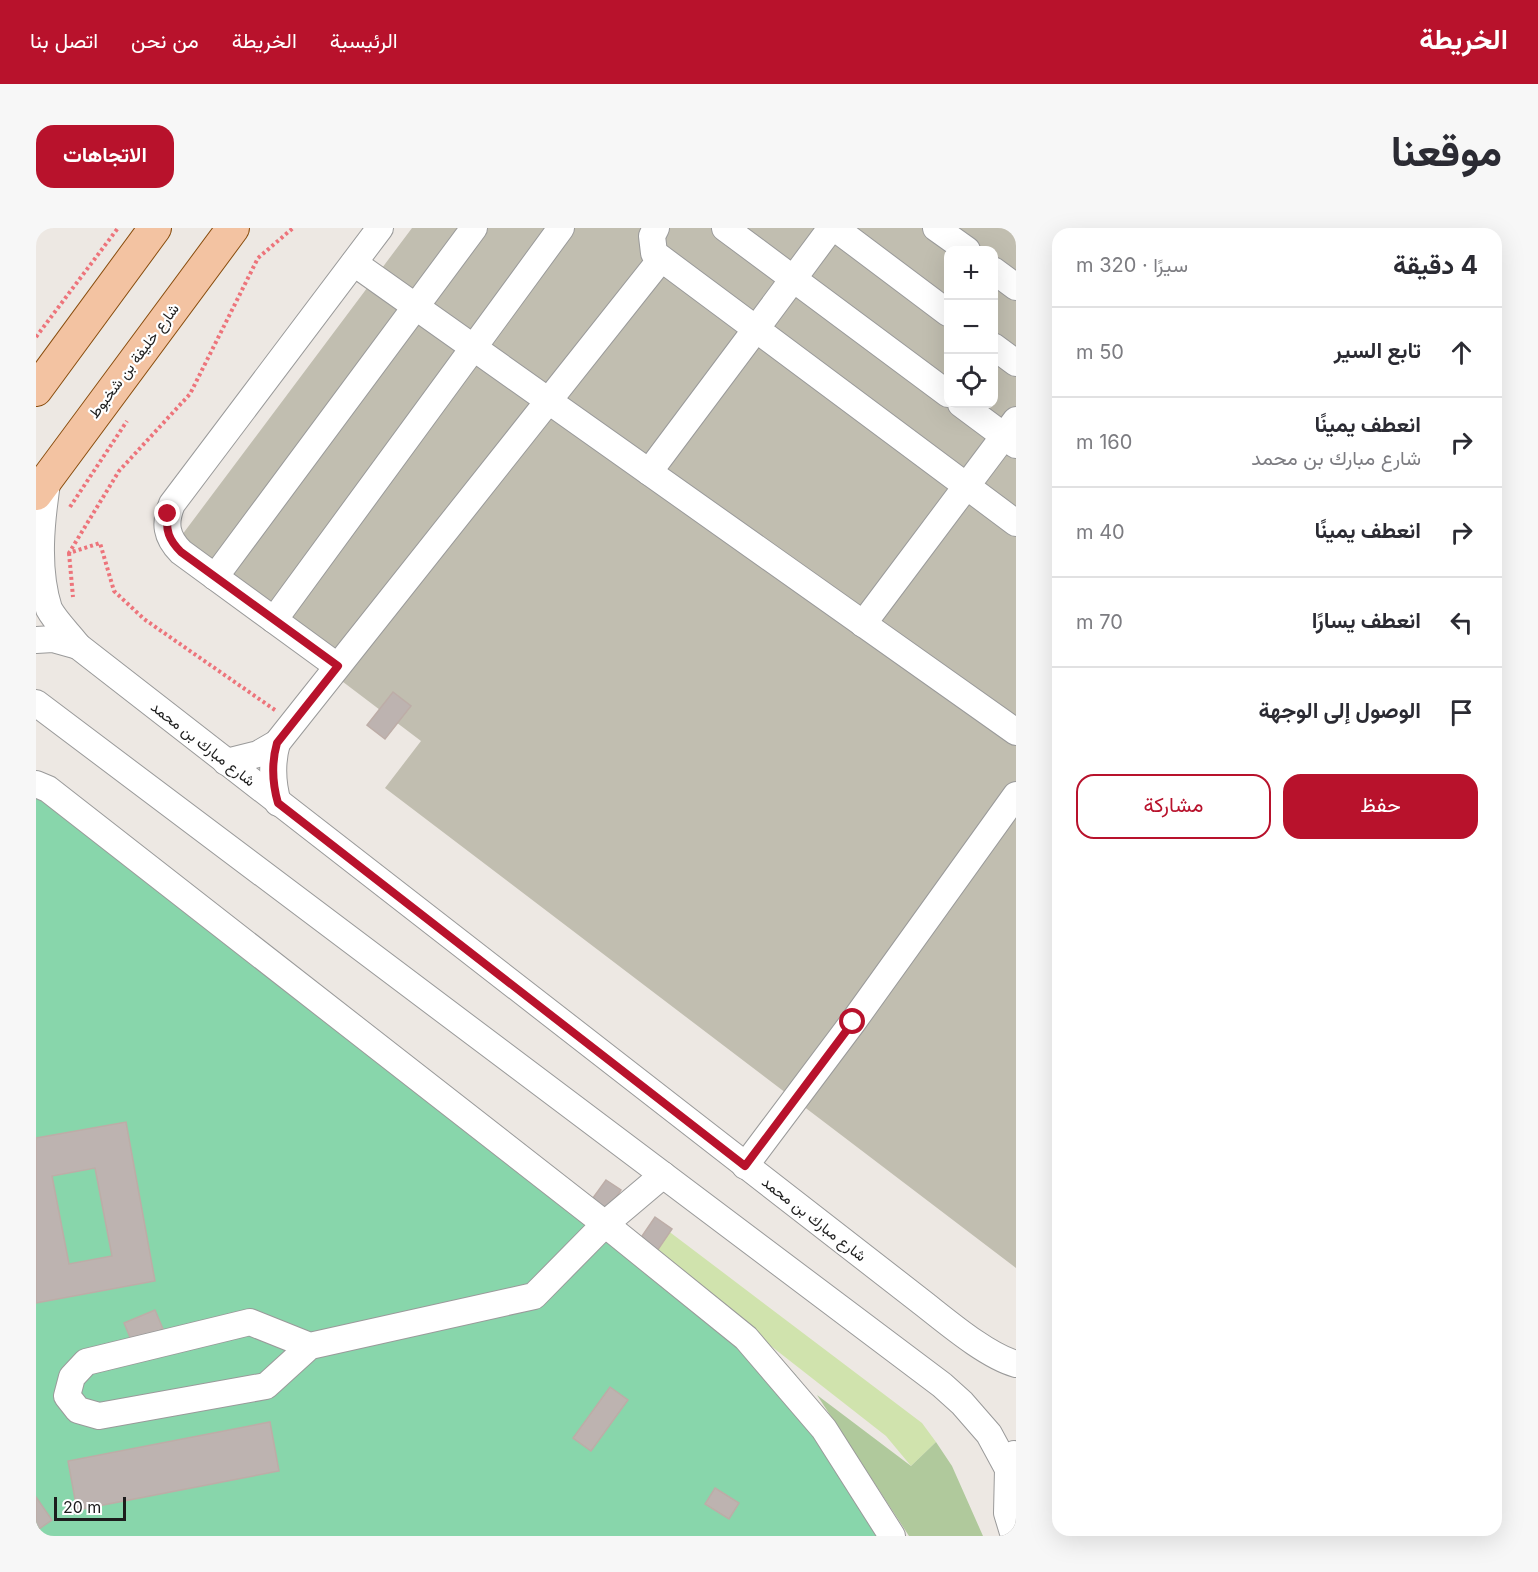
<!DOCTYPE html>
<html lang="ar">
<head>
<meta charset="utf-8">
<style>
  body { margin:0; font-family:Inter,Vazirmatn,sans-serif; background:#f7f7f7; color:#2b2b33; direction:rtl }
  .controls { position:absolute; right:18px; top:18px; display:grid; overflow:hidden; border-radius:12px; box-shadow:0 6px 24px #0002 }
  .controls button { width:54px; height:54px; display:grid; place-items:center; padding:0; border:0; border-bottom:2px solid #e1e1e2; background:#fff; color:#2b2b33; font:30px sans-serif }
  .scale { position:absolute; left:18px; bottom:15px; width:72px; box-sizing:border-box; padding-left:6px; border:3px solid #1d1d1d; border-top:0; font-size:16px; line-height:21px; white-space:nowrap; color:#1d1d1d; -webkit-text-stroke:4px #fff; paint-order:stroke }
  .stop { position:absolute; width:18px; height:18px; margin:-14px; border:4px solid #b8122c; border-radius:50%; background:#fff }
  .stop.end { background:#b8122c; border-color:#fff; box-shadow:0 2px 6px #0008 }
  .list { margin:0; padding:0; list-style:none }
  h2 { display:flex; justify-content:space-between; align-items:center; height:78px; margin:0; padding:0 24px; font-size:26px }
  h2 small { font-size:20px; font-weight:400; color:#7c7c81 }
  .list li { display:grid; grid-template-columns:39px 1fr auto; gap:18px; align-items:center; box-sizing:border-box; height:90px; padding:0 24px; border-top:2px solid #e1e1e2 }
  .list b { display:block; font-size:22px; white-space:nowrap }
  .list p { margin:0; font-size:20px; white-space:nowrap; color:#7c7c81 }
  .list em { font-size:20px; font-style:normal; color:#7c7c81 }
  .actions { display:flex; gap:12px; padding:18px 24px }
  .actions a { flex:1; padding:14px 0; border:2px solid #b8122c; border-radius:18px; text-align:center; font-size:21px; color:#b8122c }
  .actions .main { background:#b8122c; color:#fff }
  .icon { flex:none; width:33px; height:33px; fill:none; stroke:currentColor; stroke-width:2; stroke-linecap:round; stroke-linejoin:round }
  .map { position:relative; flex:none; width:980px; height:1308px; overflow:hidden; direction:ltr; border-radius:18px }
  header { display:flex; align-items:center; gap:36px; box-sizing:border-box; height:84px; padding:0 30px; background:#b8122c; color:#fff }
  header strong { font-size:28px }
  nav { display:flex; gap:33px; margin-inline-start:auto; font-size:21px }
  .intro { display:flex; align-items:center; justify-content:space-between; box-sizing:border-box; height:144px; padding:0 36px }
  h1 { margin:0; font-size:42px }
  .button { padding:15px 27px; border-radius:18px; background:#b8122c; color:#fff; font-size:21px; font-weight:700 }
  main { display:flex; gap:36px; padding:0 36px }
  aside { flex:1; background:#fff; border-radius:18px; box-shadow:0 6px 24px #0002 }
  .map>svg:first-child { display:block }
  .construction { fill:#c1beb0; fill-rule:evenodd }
  .grass { fill:#d0e3ad }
  .forest { fill:#b0c99c }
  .pitch { fill:#88d6ab }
  .building { fill:#bdb3b0; stroke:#bdada7; stroke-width:1.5; fill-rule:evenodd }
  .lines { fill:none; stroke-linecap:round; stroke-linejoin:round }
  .minor-casing { stroke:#9a9a9a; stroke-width:28 }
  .major-casing { stroke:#884c0d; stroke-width:34 }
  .path { stroke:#ed747b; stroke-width:4; stroke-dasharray:3 3; stroke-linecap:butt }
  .minor { stroke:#fff; stroke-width:26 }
  .major { stroke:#f3c3a2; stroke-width:32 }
  .route { stroke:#b8122c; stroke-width:8 }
  .labels { text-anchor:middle; stroke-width:4.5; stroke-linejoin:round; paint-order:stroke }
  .street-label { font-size:15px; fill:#1d1d1d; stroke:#fff }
</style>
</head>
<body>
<header>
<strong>الخريطة</strong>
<nav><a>الرئيسية</a><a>الخريطة</a><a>من نحن</a><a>اتصل بنا</a></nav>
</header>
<div class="intro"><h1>موقعنا</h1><a class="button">الاتجاهات</a></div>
<main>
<aside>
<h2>4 دقيقة<small>سيرًا · 320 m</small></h2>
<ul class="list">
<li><svg class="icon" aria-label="ahead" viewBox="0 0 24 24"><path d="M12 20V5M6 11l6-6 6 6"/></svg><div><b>تابع السير</b></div><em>50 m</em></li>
<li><svg class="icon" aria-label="right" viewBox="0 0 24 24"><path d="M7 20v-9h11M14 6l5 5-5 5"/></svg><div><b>انعطف يمينًا</b><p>شارع مبارك بن محمد</p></div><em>160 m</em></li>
<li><svg class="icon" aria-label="right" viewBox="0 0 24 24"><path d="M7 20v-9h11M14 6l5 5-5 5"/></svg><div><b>انعطف يمينًا</b></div><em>40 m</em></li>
<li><svg class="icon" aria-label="left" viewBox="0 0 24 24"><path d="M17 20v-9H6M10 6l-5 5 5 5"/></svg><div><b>انعطف يسارًا</b></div><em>70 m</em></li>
<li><svg class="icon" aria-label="arrive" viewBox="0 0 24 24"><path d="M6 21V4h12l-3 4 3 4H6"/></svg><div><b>الوصول إلى الوجهة</b></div></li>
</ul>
<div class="actions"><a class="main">حفظ</a><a>مشاركة</a></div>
</aside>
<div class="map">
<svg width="980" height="1308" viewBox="0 0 980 1308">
  <rect width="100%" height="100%" fill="#ede8e3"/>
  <!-- construction -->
  <path class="construction" d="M376 0H980V1040L349 560 385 513 134 323ZM912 22H957V176H912Z"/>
  <!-- grass -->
  <path class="grass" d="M631 1002 886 1195 900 1214 875 1238 850 1208 612 1022Z"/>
  <!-- forest -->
  <path class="forest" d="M781 1167 875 1238 900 1214 916 1238 947 1308H873Z"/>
  <!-- pitch -->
  <path class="pitch" d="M0 556 759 1146 868 1308H0Z"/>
  <!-- building -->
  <g class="building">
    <path d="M357 464 375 478 349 511 331 497Z"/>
    <path d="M90 894 119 1053 0 1075V910ZM59 940 76 1028 33 1036 16 948Z"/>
    <path d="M570 952 585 962 570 984 554 974Z"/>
    <path d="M619 989 636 1001 621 1023 604 1011Z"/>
    <path d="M119 1082 127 1101 96 1114 88 1095Z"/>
    <path d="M574 1159 592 1172 555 1223 537 1210Z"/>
    <path d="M234 1194 243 1243 41 1282 32 1233Z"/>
    <path d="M679 1260 703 1275 693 1291 669 1276Z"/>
    <path d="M0 1269 16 1292 0 1303Z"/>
  </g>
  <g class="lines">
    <!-- minor casing -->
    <g class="minor-casing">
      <g id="minor">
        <path d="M689 0 912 166"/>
        <path d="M795 0 720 101 980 295"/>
        <path d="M799 0 912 85"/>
        <path d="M900 0 931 22"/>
        <path d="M318 35 980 504"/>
        <path d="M957 42 980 59"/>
        <path d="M957 118 980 135"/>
        <path d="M925 176 980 217"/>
        <path d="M613 244 720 101 618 25 616 8 620 0"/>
        <path d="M12 249C5 293 0 340 13 381 20 394 33 406 42 418L883 1072C909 1092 949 1127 980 1136"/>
        <path d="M179 349 438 0"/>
        <path d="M238 392 525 0"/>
        <path d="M827 396 980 192"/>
        <path d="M0 412 17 411 42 418"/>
        <path d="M301 438 145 324C130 309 128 295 136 276L344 0"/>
        <path d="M0 475 906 1157 926 1175 953 1206 972 1241"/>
        <path d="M241 515C235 536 236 554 242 575"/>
        <path d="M190 534 222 526 241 515 625 31"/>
        <path d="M0 556 12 561 569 996 710 1110 788 1201 856 1308"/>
        <path d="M709 938 817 794 980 567"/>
        <path d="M274 1118 214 1094 50 1134 36 1149 31 1168 42 1182 63 1188 230 1158 274 1118 498 1068 569 996 627 947"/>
        <path d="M978 1226 972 1241 971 1285 978 1308"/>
      </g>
    </g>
    <!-- major casing -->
    <g class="major-casing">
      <g id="major">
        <path d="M0 162 119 0"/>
        <path d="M0 266 197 0"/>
      </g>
    </g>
    <!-- path -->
    <g class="path">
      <path d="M0 109 82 0"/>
      <path d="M34 279 91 193"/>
      <path d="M33 325 37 369"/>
      <path d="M239 482 108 391 78 363 64 315 33 325 83 243 154 166 222 30 257 0"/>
    </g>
    <!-- minor -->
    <use href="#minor" class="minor"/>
    <!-- major -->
    <use href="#major" class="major"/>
  </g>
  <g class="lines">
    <!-- route -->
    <path class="route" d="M132 286C129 302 133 312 145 324L302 438 241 515C235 536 236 554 242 575L709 938 817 794"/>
  </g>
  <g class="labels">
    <!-- street labels -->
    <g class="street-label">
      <text transform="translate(98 133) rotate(-53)" y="5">شارع خليفة بن شخبوط</text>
      <text transform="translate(167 516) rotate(38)" y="5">شارع مبارك بن محمد</text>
      <text transform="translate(778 991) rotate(38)" y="5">شارع مبارك بن محمد</text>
    </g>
  </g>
</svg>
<div class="controls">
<button>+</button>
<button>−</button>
<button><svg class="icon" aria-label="locate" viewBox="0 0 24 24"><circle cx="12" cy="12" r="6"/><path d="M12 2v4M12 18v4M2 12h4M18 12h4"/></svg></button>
</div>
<div class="scale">20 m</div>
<div class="stop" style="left:817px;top:794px"></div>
<div class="stop end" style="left:132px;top:286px"></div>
</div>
</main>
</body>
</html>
